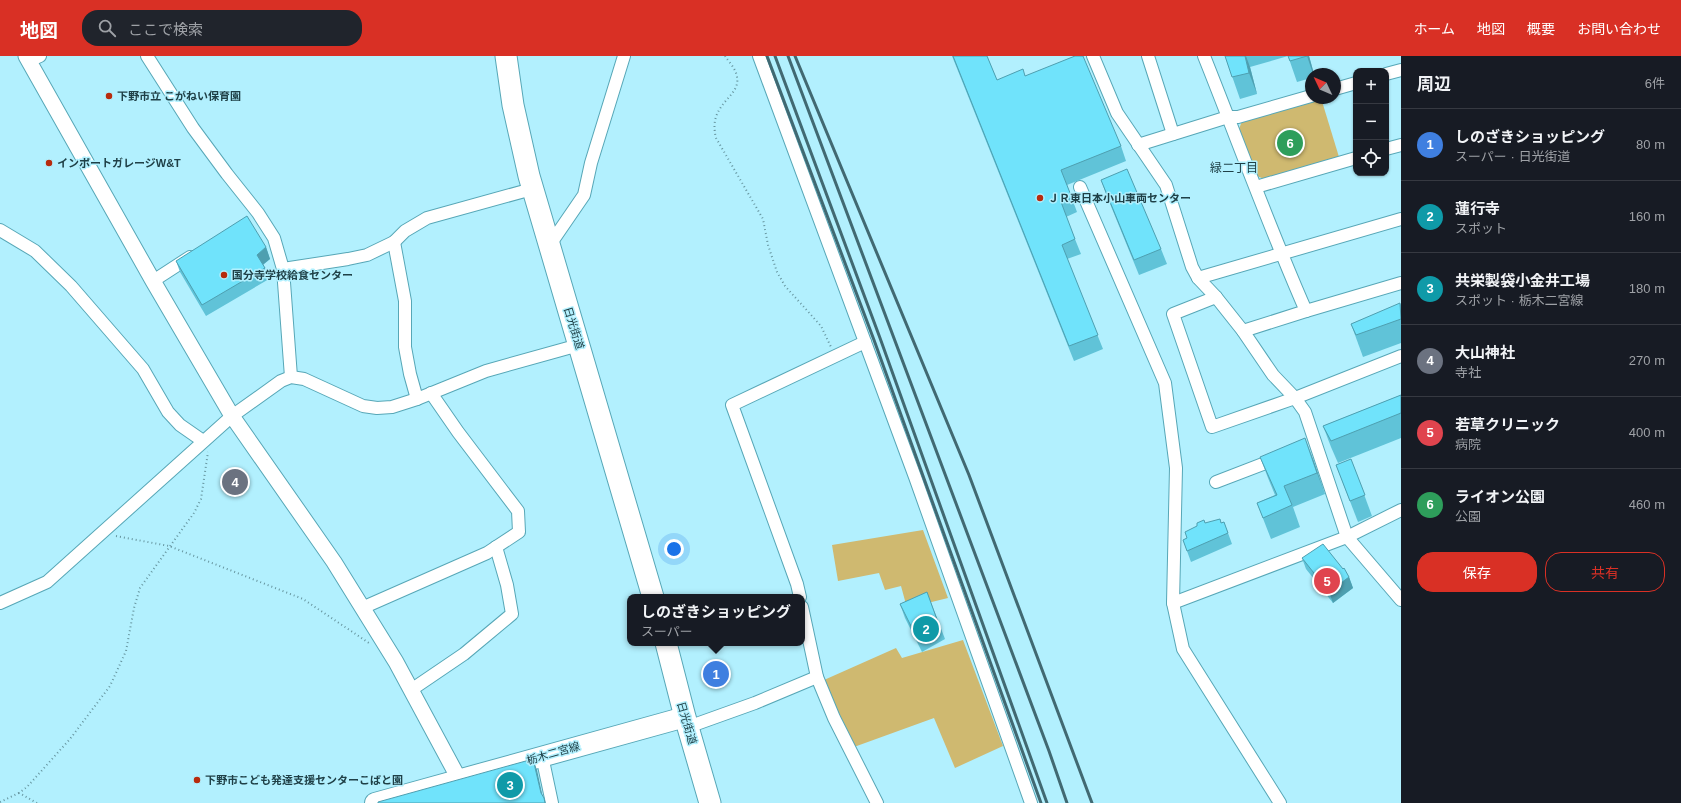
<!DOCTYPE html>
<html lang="ja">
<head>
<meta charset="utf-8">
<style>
  body { margin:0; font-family:Helvetica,"Noto Sans JP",sans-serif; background:#20242c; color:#f1f3f6 }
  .controls { position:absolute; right:12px; top:12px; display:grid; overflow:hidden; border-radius:8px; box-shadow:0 1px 3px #0004 }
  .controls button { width:36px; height:36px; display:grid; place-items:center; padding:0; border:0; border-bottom:1px solid #363941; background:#171b24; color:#f1f3f6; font:20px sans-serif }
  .compass { position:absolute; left:1305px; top:12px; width:36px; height:36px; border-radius:50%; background:#171b24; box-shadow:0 1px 3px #0004; rotate:314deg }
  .you { position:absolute; left:674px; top:493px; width:14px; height:14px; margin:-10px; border:3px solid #fff; border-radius:50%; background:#1a73e8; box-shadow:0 0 0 6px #1a73e833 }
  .badge { display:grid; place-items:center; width:26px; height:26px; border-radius:50%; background:#d93025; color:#fff; font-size:13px; font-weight:700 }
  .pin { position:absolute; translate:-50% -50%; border:2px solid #fff; box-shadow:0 1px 4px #0006 }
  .popup { position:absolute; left:627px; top:538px; width:178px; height:52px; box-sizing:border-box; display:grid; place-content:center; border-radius:8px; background:#171b24; filter:drop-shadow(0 1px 3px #0005); font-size:13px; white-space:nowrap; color:#9ea1a6 }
  .popup b { font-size:15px; color:#f1f3f6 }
  .popup::after { content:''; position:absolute; left:50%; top:100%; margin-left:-8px; border:8px solid transparent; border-top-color:#171b24 }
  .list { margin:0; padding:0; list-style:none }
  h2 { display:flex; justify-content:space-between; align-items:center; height:52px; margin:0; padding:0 16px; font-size:17px }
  h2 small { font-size:13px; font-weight:400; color:#9ea1a6 }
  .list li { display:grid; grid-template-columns:26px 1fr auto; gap:12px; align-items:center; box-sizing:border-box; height:72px; padding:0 16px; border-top:1px solid #363941 }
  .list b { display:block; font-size:15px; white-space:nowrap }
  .list p { margin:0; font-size:13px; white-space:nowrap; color:#9ea1a6 }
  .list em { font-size:13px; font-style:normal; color:#9ea1a6 }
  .actions { display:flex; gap:8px; padding:12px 16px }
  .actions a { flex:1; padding:9px 0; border:1px solid #d93025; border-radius:16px; text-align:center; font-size:14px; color:#d93025 }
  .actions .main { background:#d93025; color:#fff }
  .icon { flex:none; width:22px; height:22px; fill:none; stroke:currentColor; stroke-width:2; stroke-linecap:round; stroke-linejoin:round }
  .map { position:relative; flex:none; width:1401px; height:747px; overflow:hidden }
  header { display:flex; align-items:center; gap:24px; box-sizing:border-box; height:56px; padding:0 20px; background:#d93025; color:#fff }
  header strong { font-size:19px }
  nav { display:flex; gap:22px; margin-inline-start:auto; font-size:14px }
  .search { width:280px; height:36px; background:#20242c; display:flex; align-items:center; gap:10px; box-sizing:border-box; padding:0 14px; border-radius:16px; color:#9ea1a6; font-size:15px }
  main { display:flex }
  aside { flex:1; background:#171b24 }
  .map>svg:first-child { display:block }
  .green { fill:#cfb970 }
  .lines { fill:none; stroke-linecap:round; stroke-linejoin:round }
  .minor-casing { stroke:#57a7b7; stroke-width:14 }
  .tertiary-casing { stroke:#57a7b7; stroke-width:17 }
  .primary-casing { stroke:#57a7b7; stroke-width:22 }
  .trunk-casing { stroke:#57a7b7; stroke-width:23 }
  .path { stroke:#6796a0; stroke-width:2; stroke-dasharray:1 3; stroke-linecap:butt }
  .minor { stroke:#fff; stroke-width:12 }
  .tertiary { stroke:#fff; stroke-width:15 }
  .primary { stroke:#fff; stroke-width:20 }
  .trunk { stroke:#fff; stroke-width:21 }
  .rail { stroke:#416972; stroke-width:3 }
  .wall { fill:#60c3d8 }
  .shaded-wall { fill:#4e9fb0 }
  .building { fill:#70e3fb; stroke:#4e9fb0 }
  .poi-dot { fill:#b72b0d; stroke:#b2f0fe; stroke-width:1.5 }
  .labels { text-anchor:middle; stroke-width:3; stroke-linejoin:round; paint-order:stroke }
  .poi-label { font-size:11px; font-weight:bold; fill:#1f4047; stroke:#b2f0fe; text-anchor:start }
  .street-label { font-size:11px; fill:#1f4047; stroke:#b2f0fe }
  .neighbourhood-label { font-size:12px; fill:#1f4047; stroke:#b2f0fe }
</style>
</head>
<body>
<header>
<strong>地図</strong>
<div class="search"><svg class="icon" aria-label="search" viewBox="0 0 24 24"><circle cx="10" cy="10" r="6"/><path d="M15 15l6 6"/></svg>ここで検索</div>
<nav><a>ホーム</a><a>地図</a><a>概要</a><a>お問い合わせ</a></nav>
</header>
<main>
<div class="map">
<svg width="1401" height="747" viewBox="0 0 1401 747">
  <rect width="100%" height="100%" fill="#b2f0fe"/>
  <!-- green -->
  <g class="green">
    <path d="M1321 42 1339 101 1264 123 1257 120 1239 73 1242 65Z"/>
    <path d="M923 474 948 542 907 552 901 530 885 534 879 517 838 525 832 489Z"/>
    <path d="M963 584 1003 690 955 712 934 662 854 691 839 660 824 624 896 592 902 602Z"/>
  </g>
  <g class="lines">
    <!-- minor casing -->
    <g class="minor-casing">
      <g id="minor">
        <path d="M147 0 193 72 227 118 258 157 274 182 283 213"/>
        <path d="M759 0 915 421 1031 747"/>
        <path d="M1093 0 1117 57 1166 129 1192 211 1198 222 1216 241 1243 275 1273 319 1295 342 1305 356 1347 481 1401 544"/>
        <path d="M1148 0 1173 78"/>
        <path d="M1204 0C1238 85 1269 171 1306 255"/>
        <path d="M29 5 40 0"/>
        <path d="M1386 18 1401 14"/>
        <path d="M1335 33 1356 27"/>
        <path d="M1138 89 1228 61H1238L1311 40"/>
        <path d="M1386 93 1401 89"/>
        <path d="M1080 131 1165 327 1176 412 1173 547 1183 593 1280 747"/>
        <path d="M1256 131 1356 102"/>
        <path d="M0 174 35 195 71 230 143 313 168 356 180 369 203 385"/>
        <path d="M394 186 405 245V291L410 318 417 343"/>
        <path d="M549 190 584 139 591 107 624 0"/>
        <path d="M1198 222 1401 163"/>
        <path d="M153 225 190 201"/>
        <path d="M1216 241 1173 258 1212 371 1295 342 1401 300"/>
        <path d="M1243 275 1306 255 1401 227"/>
        <path d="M291 321 283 213 348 203 367 199 394 186 405 175 427 162 532 133"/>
        <path d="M1216 426 1276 403"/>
        <path d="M800 541 797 528 732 349 865 286"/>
        <path d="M0 547 47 526 232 360 281 325 291 321 304 323 363 350 377 352 392 351 417 343 486 315 579 289"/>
        <path d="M1173 547 1347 481 1401 454"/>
        <path d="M802 551 817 621 834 662 877 747"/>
        <path d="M362 552 487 497 519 476 518 455 458 376 431 337"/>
        <path d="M411 634 464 598 512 558 507 529 496 491"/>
        <path d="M688 671 755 647 817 621"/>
        <path d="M542 700 552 747"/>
      </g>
    </g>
    <!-- tertiary casing -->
    <g class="tertiary-casing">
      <path id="tertiary" d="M26 0 153 225 232 360 334 506 396 606 459 723"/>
    </g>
    <!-- primary casing -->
    <g class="primary-casing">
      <path id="primary" d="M375 747 685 661"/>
    </g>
    <!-- trunk casing -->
    <g class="trunk-casing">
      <g id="trunk">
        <path d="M506 0 513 49 529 120 653 541"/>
        <path d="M666 587 685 661 710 747"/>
      </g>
    </g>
    <!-- path -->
    <g class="path">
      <path d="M725 0C729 6 736 13 737 21 741 42 707 47 716 82L763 163 768 189 777 216 785 230 821 270 831 291"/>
      <path d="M116 480 169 490 303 543 369 587"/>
      <path d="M0 746 19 737"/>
      <path d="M37 747 19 737 27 731 70 683 110 630 126 595 134 552 140 532 194 457 201 443 208 396"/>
    </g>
    <!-- minor -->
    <use href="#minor" class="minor"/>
    <!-- tertiary -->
    <use href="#tertiary" class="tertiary"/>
    <!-- primary -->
    <use href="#primary" class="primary"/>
    <!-- trunk -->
    <use href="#trunk" class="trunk"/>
    <!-- rail -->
    <g class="rail">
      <path d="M767 0 874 284 1041 747"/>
      <path d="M775 0 880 282 1047 747"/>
      <path d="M788 0 1049 695 1067 747"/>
      <path d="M795 0 969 419 1092 747"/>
    </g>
  </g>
  <!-- wall -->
  <g class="wall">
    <path d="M952 0H987L997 24 1025 20 1121 90 1126 105 1067 129 1077 156 1066 161 1081 198 1067 203 1103 293 1074 305Z"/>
    <path d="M1225 0H1309L1314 18H1311V22L1297 26 1288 0 1250 11 1257 38 1240 43Z"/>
    <path d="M1101 124 1161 193 1167 208 1139 219 1106 138Z"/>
    <path d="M266 191 270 203 263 209 265 212 269 223 206 260 180 216 176 205Z"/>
    <path d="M1401 248V287L1363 301 1351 268Z"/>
    <path d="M1401 339V382L1338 407 1331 391 1323 370Z"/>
    <path d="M1260 401 1313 403 1325 438 1293 451 1300 471 1271 483 1257 447 1275 439 1268 422Z"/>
    <path d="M1351 403 1372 460 1358 466 1336 409Z"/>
    <path d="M1224 466 1232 488 1191 506 1183 484 1187 482 1205 467H1221Z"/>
    <path d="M1302 502 1349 521 1353 532 1333 547 1306 513Z"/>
    <path d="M927 536 945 583 922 596 905 562 900 548Z"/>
  </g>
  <!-- shaded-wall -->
  <g class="shaded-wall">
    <path d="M1245 0H1246L1250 11 1257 38 1249 17Z"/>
    <path d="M1307 0H1309L1314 18H1313Z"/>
    <path d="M266 191 270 203 261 210 257 199Z"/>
    <path d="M1305 382 1313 403 1325 438 1317 417Z"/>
    <path d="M1349 521 1353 532 1333 547 1329 536Z"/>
    <path d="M533 703 537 714 544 747 541 737Z"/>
  </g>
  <!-- building -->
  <g class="building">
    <path d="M953 0H987L997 24 1023 13 1025 20 1075 0H1083L1121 90 1061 114 1072 142 1061 146 1075 183 1062 189 1098 279 1069 290Z"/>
    <path d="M1225 0H1245L1249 17 1232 21Z"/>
    <path d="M1288 0H1307L1290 5Z"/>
    <path d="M1127 113 1161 193 1134 204 1101 124Z"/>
    <path d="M247 160 266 191 257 199 265 212 202 249 176 205Z"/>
    <path d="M1400 247 1401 263 1356 279 1351 268Z"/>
    <path d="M1401 339V357L1331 385 1323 370Z"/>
    <path d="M1305 382 1317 417 1284 430 1292 449 1263 462 1257 447 1277 439 1260 401Z"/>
    <path d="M1351 403 1365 439 1350 445 1336 409Z"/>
    <path d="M1220 463 1221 467 1224 466 1228 477 1187 495 1183 484 1187 482 1185 476 1197 470V467L1204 464 1205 467Z"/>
    <path d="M1323 488 1343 513 1344 512 1349 521 1329 536 1302 502Z"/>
    <path d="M927 536 939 569 917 582 900 548Z"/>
    <path d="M533 703 541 737 544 742 545 747H378V746Z"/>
  </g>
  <!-- markers -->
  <g class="poi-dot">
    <circle cx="109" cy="40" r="4"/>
    <circle cx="49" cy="107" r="4"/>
    <circle cx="1040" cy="142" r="4"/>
    <circle cx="224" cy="219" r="4"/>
    <circle cx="197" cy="724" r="4"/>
  </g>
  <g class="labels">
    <!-- poi labels -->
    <g class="poi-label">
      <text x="117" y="44">下野市立 こがねい保育園</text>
      <text x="57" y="111">インポートガレージW&amp;T</text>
      <text x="1048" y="146">ＪＲ東日本小山車両センター</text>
      <text x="232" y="223">国分寺学校給食センター</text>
      <text x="205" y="728">下野市こども発達支援センターこばと園</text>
    </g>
    <!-- street labels -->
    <g class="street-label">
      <text transform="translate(574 272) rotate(73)" y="4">日光街道</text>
      <text transform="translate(687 667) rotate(74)" y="4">日光街道</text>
      <text transform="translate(553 697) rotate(-16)" y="4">栃木二宮線</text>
    </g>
    <!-- neighbourhood labels -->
    <g class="neighbourhood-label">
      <text x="1234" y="116">緑二丁目</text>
    </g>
  </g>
</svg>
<div class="controls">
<button>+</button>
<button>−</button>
<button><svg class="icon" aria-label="locate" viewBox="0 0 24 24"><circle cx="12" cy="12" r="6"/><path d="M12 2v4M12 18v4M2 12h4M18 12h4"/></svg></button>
</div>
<svg class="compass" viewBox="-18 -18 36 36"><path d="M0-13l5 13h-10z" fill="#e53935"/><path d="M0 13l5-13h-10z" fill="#9ea1a6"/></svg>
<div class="you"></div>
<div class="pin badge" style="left:716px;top:618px;background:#3f7fe0">1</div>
<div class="popup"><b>しのざきショッピング</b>スーパー</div>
<div class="pin badge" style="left:926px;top:573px;background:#0f9aa8">2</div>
<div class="pin badge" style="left:510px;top:729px;background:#0f9aa8">3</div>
<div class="pin badge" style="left:235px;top:426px;background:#6b7280">4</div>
<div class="pin badge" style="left:1327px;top:525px;background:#e0444e">5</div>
<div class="pin badge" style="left:1290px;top:87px;background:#2e9e5b">6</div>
</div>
<aside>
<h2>周辺<small>6件</small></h2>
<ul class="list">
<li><span class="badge" style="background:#3f7fe0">1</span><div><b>しのざきショッピング</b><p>スーパー · 日光街道</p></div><em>80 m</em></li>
<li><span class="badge" style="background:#0f9aa8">2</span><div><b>蓮行寺</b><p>スポット</p></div><em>160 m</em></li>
<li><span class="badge" style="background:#0f9aa8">3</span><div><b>共栄製袋小金井工場</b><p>スポット · 栃木二宮線</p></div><em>180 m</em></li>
<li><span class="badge" style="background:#6b7280">4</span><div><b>大山神社</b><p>寺社</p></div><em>270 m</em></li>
<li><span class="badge" style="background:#e0444e">5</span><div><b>若草クリニック</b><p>病院</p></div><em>400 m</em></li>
<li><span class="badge" style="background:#2e9e5b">6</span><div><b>ライオン公園</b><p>公園</p></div><em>460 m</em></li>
</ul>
<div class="actions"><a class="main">保存</a><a>共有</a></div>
</aside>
</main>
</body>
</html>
